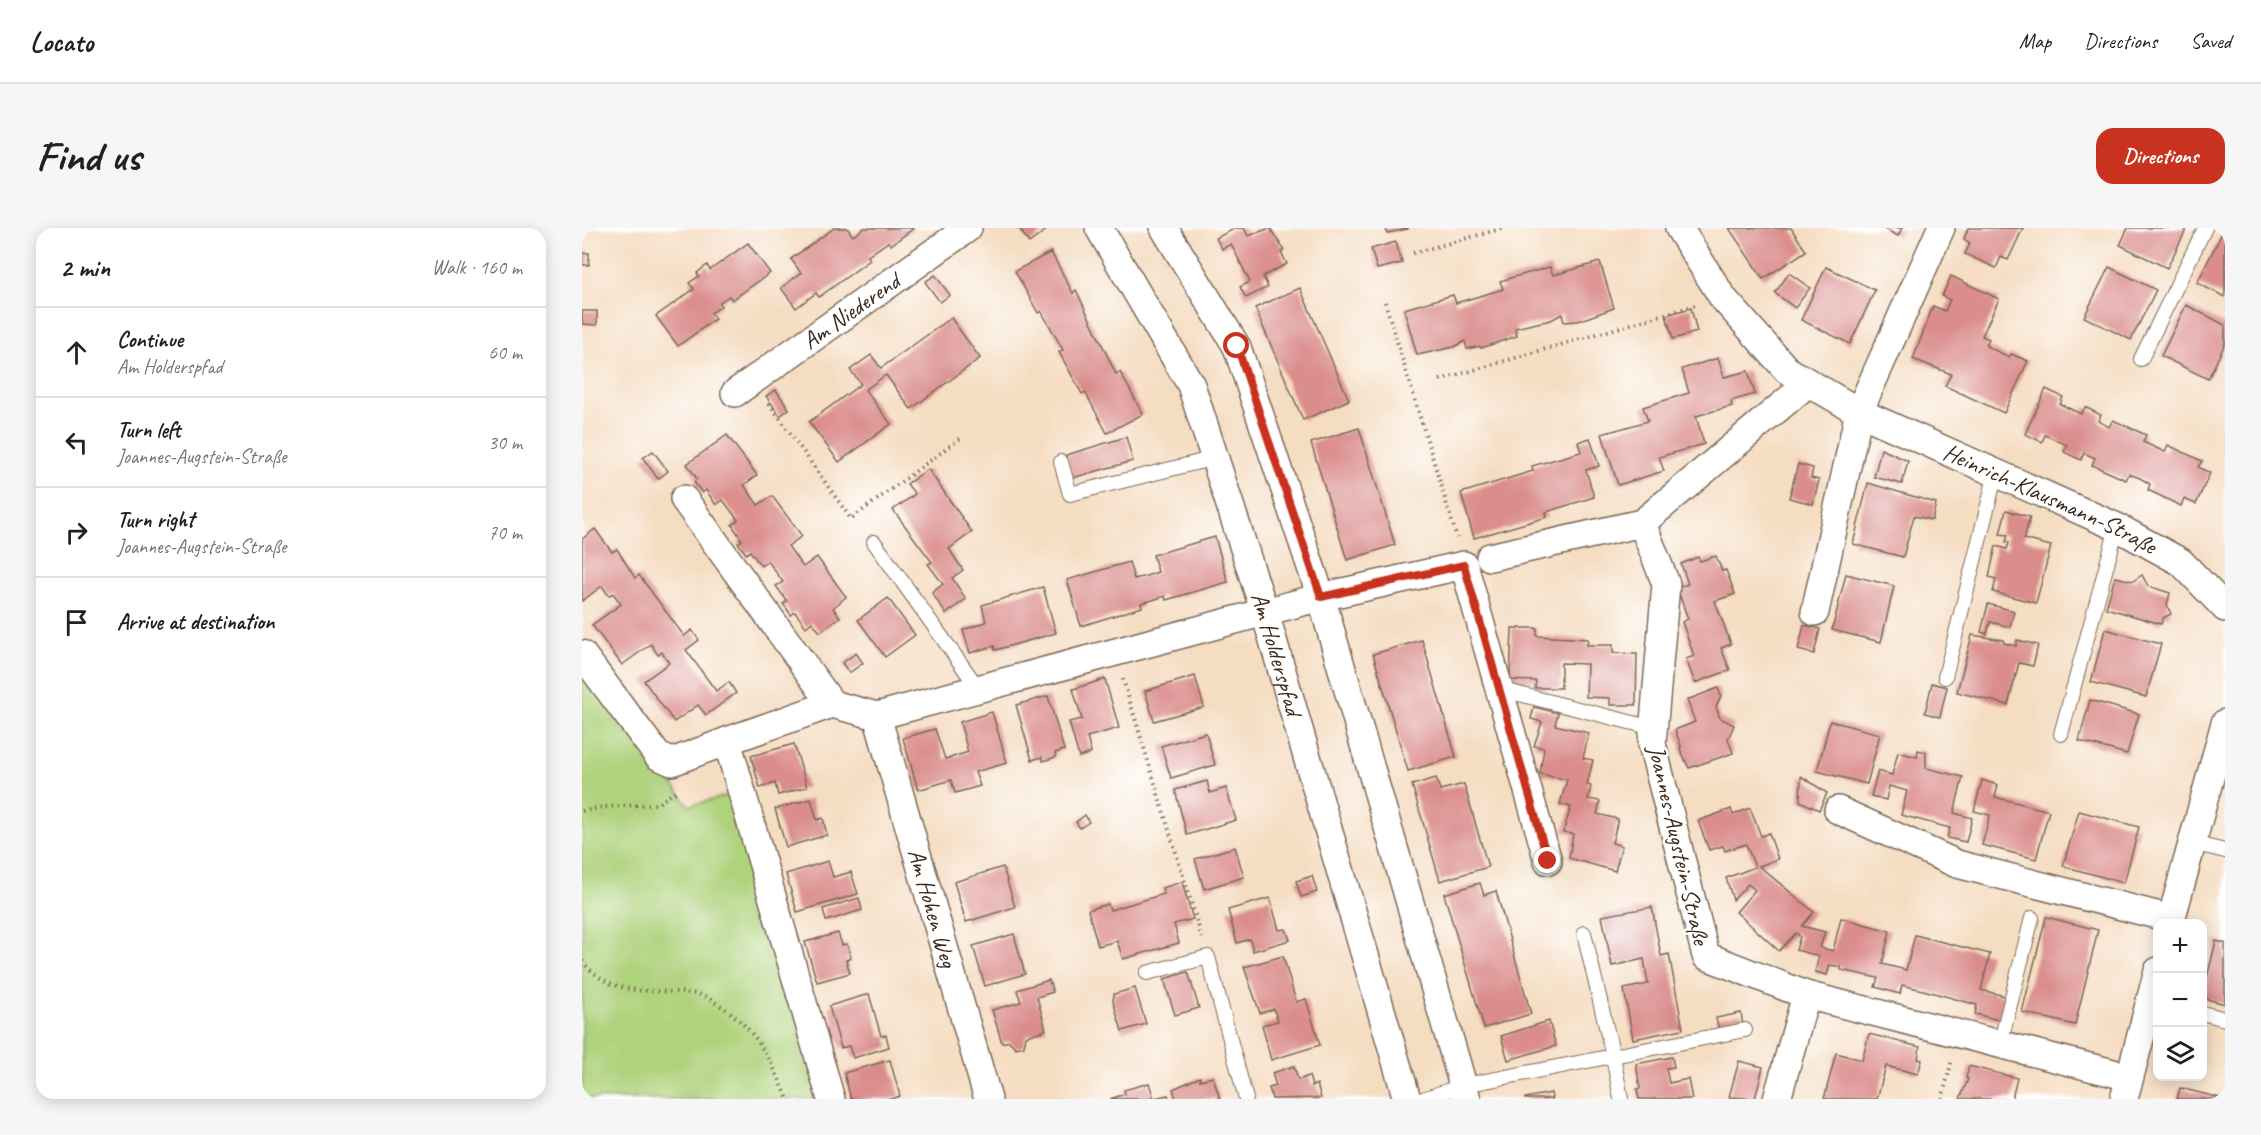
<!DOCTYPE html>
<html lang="en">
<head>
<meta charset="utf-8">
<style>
  body { margin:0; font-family:Caveat,sans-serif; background:#f6f6f6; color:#202124 }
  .controls { position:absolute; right:18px; bottom:18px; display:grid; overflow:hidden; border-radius:12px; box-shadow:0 3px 15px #0003 }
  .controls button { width:54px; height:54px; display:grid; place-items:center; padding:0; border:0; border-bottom:2px solid #e0e0e0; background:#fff; color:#202124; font:30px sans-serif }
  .stop { position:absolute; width:18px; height:18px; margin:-14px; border:4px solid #c8321e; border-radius:50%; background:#fff }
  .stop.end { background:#c8321e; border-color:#fff; box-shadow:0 2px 6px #0008 }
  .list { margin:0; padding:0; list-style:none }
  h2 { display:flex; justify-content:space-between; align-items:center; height:78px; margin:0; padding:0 24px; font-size:26px }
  h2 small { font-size:20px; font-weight:400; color:#757577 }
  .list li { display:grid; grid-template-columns:39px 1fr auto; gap:18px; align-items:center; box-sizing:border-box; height:90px; padding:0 24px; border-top:2px solid #e0e0e0 }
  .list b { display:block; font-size:22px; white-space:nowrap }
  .list p { margin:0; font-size:20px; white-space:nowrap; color:#757577 }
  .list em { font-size:20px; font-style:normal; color:#757577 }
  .icon { flex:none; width:33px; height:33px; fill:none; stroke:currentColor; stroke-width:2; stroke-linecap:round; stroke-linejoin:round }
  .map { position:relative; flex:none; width:1643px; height:871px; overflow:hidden; border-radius:18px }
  header { display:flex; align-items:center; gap:36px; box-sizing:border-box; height:84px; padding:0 30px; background:#fff; border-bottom:2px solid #e0e0e0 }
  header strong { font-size:28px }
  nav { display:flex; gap:33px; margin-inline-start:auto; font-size:21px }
  .intro { display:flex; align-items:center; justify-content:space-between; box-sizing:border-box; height:144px; padding:0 36px }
  h1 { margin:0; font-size:42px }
  .button { padding:15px 27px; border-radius:18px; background:#c8321e; color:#fff; font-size:21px; font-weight:700 }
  main { display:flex; gap:36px; padding:0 36px }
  aside { flex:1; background:#fff; border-radius:18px; box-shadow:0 3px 15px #0003 }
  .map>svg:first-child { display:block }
  .green { fill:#afd27b; stroke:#757e4c; stroke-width:1.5 }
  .building { fill:#da8d8c }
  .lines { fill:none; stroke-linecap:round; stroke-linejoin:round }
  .service-casing { stroke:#7c6957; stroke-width:16 }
  .minor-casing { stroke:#7c6957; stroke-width:30 }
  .path { stroke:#7c6957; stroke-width:4; stroke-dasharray:1.5 4.5; stroke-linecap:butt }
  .service { stroke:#fff; stroke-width:14 }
  .minor { stroke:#fff; stroke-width:27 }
  .route { stroke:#c8321e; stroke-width:8 }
  .labels { text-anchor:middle; stroke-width:5; stroke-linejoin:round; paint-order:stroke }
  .street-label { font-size:24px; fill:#3b2a1e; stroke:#fff }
</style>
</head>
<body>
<header>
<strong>Locato</strong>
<nav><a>Map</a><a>Directions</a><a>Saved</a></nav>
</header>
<div class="intro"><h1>Find us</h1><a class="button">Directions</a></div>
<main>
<aside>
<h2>2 min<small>Walk · 160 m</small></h2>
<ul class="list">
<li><svg class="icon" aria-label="ahead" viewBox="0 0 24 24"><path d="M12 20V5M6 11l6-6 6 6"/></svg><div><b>Continue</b><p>Am Holderspfad</p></div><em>60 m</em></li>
<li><svg class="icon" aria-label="left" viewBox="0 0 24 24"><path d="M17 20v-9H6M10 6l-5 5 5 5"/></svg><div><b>Turn left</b><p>Joannes-Augstein-Straße</p></div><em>30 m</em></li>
<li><svg class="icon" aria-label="right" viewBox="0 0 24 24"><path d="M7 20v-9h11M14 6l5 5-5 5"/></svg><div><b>Turn right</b><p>Joannes-Augstein-Straße</p></div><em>70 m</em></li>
<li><svg class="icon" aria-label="arrive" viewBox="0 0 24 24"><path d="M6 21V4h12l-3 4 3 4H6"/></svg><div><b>Arrive at destination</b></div></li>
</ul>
</aside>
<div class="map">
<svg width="1643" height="871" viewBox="0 0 1643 871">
  <rect width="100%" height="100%" fill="#fff"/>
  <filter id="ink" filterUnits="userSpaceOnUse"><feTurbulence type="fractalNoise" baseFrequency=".0167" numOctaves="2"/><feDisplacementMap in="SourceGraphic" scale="12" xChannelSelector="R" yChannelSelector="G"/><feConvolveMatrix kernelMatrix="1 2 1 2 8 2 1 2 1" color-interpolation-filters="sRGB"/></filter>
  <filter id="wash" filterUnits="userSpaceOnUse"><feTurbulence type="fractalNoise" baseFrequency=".008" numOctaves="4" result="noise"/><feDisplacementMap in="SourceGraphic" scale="24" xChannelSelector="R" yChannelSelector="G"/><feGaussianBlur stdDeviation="1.35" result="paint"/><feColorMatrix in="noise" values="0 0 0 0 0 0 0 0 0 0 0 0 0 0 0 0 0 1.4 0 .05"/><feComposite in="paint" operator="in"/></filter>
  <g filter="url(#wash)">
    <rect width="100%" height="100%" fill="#f5ddc2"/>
    <!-- green -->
    <path class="green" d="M0 436 107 578 148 567 238 871H0Z"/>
    <g id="blocks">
      <!-- building -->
      <g class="building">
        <path d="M252 0H265L271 8 282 0H332L309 17 306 14 286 28 288 32 237 69 234 65 214 80 199 60 219 45 209 31Z"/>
        <path d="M437 0H467L447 15Z"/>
        <path d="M654 0H662L666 8 688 0 702 22 699 24 705 36 681 48 686 59 664 70 658 59 668 54 649 16 640 21 634 10Z"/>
        <path d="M804 0H826V1L805 5Z"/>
        <path d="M1147 0H1209L1224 23 1181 51Z"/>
        <path d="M1301 0H1320L1316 8Z"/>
        <path d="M1386 0H1441L1426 32 1419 29 1414 40 1383 26 1388 15 1382 11Z"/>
        <path d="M1546 0H1605L1585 40 1538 17Z"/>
        <path d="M1640 5 1643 6V69L1615 55Z"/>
        <path d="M814 14 820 35 795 41 789 21Z"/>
        <path d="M166 15 188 45 150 72 147 68 137 75 139 78 129 85 133 91 96 118 74 88 112 61 107 55 117 48 115 45 125 37 128 42Z"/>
        <path d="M469 24 491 65 494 62 534 146 538 144 561 186 525 205 503 164 500 166 477 124 481 122 470 102 459 83 456 85 433 43Z"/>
        <rect x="0" y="25" width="7" height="12"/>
        <path d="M1018 34 1032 80 996 93 982 94 980 86 969 92 933 100 935 108 899 120 898 118 885 121 883 113 872 119 835 127 822 81 871 67 874 75 921 61 918 53 968 39 971 47Z"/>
        <path d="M1244 39 1293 62 1268 116 1219 92Z"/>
        <path d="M1527 39 1574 62 1549 112 1502 89Z"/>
        <path d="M1207 45 1228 60 1213 80 1193 65Z"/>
        <path d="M353 47 368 67 358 74 343 54Z"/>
        <path d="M1369 48 1417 71 1400 108 1407 111 1404 118 1427 129 1429 126 1446 133 1422 185 1363 158 1369 146 1331 131 1351 78 1363 83 1368 72 1360 68Z"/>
        <path d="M718 60 767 172 721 192 673 80Z"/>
        <path d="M1604 77 1643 97V116L1626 151 1579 128Z"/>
        <path d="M1109 80 1115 104 1091 111 1084 87Z"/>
        <path d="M0 83H15V97L0 96Z"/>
        <path d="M369 90 398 130 329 181 304 147 283 162 309 196 257 234 227 194 279 156 268 142 289 127 299 140Z"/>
        <path d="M1136 130 1142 149 1166 143 1173 166 1149 173 1150 178 1114 188 1122 216 1077 229 1082 243 1036 257 1020 206 1066 193 1061 179 1107 165 1100 141Z"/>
        <path d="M1464 161 1481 169 1478 176 1499 186 1503 179 1519 187 1516 193 1527 199 1531 192 1564 207 1561 214 1583 224 1586 217 1620 233 1616 239 1628 245 1614 276 1602 271 1599 278 1566 262 1568 256 1558 250 1547 246 1544 252 1510 237 1513 230 1502 225 1499 232 1482 224 1485 217 1463 207 1460 214 1443 206Z"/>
        <path d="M194 162 207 181 198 188 184 168Z"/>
        <path d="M777 200 813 317 765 332 729 215Z"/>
        <path d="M145 207 175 247 162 257 176 277 190 268 220 308 206 318 221 339 235 329 264 369 251 380 258 389 238 404 230 394 224 399 213 384 209 387 205 381 201 376 205 373 194 358 201 354 186 333 179 338 168 323 164 326 156 315 160 312 150 297 156 292 141 272 134 277 124 262 120 265 112 254 115 251 105 236Z"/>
        <path d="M544 209 551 233 490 250 484 227Z"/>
        <path d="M1008 210 1017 238 1004 242 1012 269 964 284 965 289 892 310 879 265 951 243 950 238 999 224 996 214Z"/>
        <path d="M1299 221 1326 233 1320 256 1292 249Z"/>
        <path d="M71 223 86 243 76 251 61 230Z"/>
        <path d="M1216 236 1231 240 1229 250 1237 252 1231 276 1207 270Z"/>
        <path d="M346 241 390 304 367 321 381 342 370 350 384 371 364 386 350 365 361 356 346 336 350 334 311 282 333 266 325 256Z"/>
        <path d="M1286 255 1354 275 1350 292 1332 288 1321 329 1271 316Z"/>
        <path d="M1424 282 1448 289 1442 311 1469 318 1454 375 1411 364 1414 351 1407 349 1414 318 1425 321 1427 315 1424 314 1426 307 1418 306Z"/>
        <path d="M13 301 30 324 35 321 53 350 57 347 102 408 110 402 117 412 104 422 134 463 147 454 154 465 124 487 116 477 92 494 62 453 87 435 80 424 76 427 69 416 40 437 10 397 39 376 31 365 27 368 20 358 0 373V311Z"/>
        <path d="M633 309 646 354 584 372 583 368 571 372 559 375 560 379 499 398 485 352 547 334 552 351 564 348 576 344 571 327Z"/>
        <path d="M1134 328 1140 343 1144 342 1153 366 1133 373 1149 416 1139 420 1148 442 1113 455 1104 431 1112 428 1100 394 1106 391 1095 360 1106 356 1099 336 1116 329 1118 333Z"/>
        <path d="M1264 346 1312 358 1299 414 1250 402Z"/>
        <path d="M1560 347 1566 358 1588 365 1585 377 1589 386 1581 390 1579 396 1524 380 1533 349 1551 353Z"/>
        <path d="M461 359 474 405 413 422 412 418 388 425 381 402 404 394 400 377Z"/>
        <path d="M306 370 333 407 303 429 276 392Z"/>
        <path d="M1406 376 1432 383 1428 399 1408 394 1405 406 1399 404Z"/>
        <path d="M1222 397 1238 401 1232 426 1216 422Z"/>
        <path d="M930 400H955V408L1006 411 1005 417H1031V425L1055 426 1054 477H1028V470L1004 469 1005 436 979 435V460H953L954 453 928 452Z"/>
        <path d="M1523 401 1579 416 1564 469 1509 454Z"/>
        <path d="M1390 407 1421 412 1422 415 1434 418 1435 412 1456 417 1451 438 1437 435 1426 477 1375 464Z"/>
        <path d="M840 412 874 529 826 543 791 426Z"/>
        <path d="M274 425 281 435 267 445 260 435Z"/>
        <path d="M613 448 622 479 572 493 563 463Z"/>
        <path d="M523 451 537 500 505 509 509 525 497 529 487 494 500 491 491 461Z"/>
        <path d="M1350 455 1365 459 1358 489 1343 485Z"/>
        <path d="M1136 460 1139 468 1134 479 1138 490 1152 497 1146 511 1151 525 1107 540 1098 521 1099 518 1093 502 1113 494 1105 472Z"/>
        <path d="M466 468 482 522 473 525 474 529 461 533 460 529 450 532 434 477Z"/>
        <path d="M1508 472 1557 486 1545 526 1497 513Z"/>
        <path d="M952 479 976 485 973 497 1007 505 1001 530 1011 532 1005 557 1009 558 1006 571 1018 573 1015 586 1036 591 1030 615 1040 618 1033 643 987 630 991 606 981 604 989 579 978 576 985 552 958 546 962 520 952 518 960 494 949 491Z"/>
        <path d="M410 484 425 535 393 544 398 558 384 562 373 565 369 552 336 562 321 510 353 501 363 531 374 528 386 524 378 494Z"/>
        <path d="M1248 493 1298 506 1285 556 1235 543Z"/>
        <path d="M624 505 633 537 589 550 579 518Z"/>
        <path d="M212 516 225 559 196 567 193 555 178 560 169 528Z"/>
        <path d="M1336 522 1344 524V540L1381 549 1372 585 1390 590 1384 614 1365 610 1368 600 1319 587 1325 563 1307 558 1304 572 1289 568 1296 543 1310 547 1316 524 1335 529Z"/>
        <path d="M1219 548 1245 565 1237 582 1218 573Z"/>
        <path d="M854 550 858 562 882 556 906 639 858 653 830 557Z"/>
        <path d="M1400 552 1416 557 1413 569 1467 583 1454 631 1400 617 1408 587 1392 583Z"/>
        <path d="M625 553 628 565 644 560 654 592 605 607 593 562Z"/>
        <path d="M229 571 235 592 241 590 245 607 204 619 193 581Z"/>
        <path d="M1168 580 1179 608 1187 605 1196 631 1177 638 1232 684 1220 698 1243 704 1238 720 1251 723 1259 690 1308 703 1300 736 1324 742 1333 707 1408 726 1399 762 1423 768 1417 792 1393 786 1395 777 1345 763 1320 757 1318 766 1293 759 1296 750 1259 742V739L1248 737 1245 747 1233 744 1237 728 1214 722 1218 709 1214 705 1197 723 1154 684 1173 662 1166 656 1151 672 1144 650 1173 639 1164 616 1143 623 1141 618 1127 622 1116 593 1149 581 1151 587Z"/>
        <path d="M1497 583 1557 599 1542 655 1481 638Z"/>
        <path d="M503 587 507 594 498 600 494 594Z"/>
        <path d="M653 619 662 649 622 661 613 631Z"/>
        <path d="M246 633 251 649 269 644 276 666 215 684 204 646Z"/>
        <path d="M421 639 433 679 384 694 372 654Z"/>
        <path d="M730 648 735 664 719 669 714 653Z"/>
        <path d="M600 654 611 691 592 696 597 715 541 731 535 713 516 718 506 682 526 676 528 682 582 666 580 660Z"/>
        <path d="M898 655 902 667 914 663 949 786 902 800 862 666Z"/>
        <path d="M277 670 280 682 244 693 241 681Z"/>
        <path d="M688 670 697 702 704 701 708 712 671 723 668 711 655 715 646 682Z"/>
        <path d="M1070 679 1079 728 1087 726 1101 801 1051 811 1042 761 1066 756 1062 731 1030 738 1020 688Z"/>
        <path d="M1464 689 1516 702 1493 797 1440 784Z"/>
        <path d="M256 705 260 717 265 716 269 730 264 732 268 745 235 754 223 714Z"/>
        <path d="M432 706 443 746 403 758 391 718Z"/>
        <path d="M1634 713 1643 715V776L1620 770Z"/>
        <path d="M701 728 714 774 724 771 738 817 689 832 680 797 696 793 692 781 678 785 662 739Z"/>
        <path d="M606 744 617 780 593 787 582 751Z"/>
        <path d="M467 752 471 764 455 769 464 802 444 808 442 818 434 820 427 813 420 815 410 782 439 774 435 762Z"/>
        <path d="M553 760 564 796 540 803 531 773 532 766Z"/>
        <path d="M287 766 299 808 304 807 307 819 271 830 267 818 259 820 247 778Z"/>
        <path d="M1159 785 1161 798 1137 802 1134 790Z"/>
        <path d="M967 793 974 818 926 832 919 808Z"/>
        <path d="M1287 806 1338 819 1336 831 1340 832 1336 846 1304 838 1295 871H1242L1254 825 1280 832Z"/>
        <path d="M1090 829 1092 839 1084 840 1087 855 1106 851 1110 871H1057L1055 861 1058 860 1054 836Z"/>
        <path d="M308 832 318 868 309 871H269L262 845Z"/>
        <path d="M1157 833 1181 839 1173 871 1147 869Z"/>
        <path d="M712 838 716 852 727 848 730 858 735 856 739 870 690 871 687 860 694 858 690 845Z"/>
        <path d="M1387 838 1435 850 1430 871H1378L1386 851 1384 850Z"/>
        <path d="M618 849V852L631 849 638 871H594L591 861Z"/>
        <path d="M567 855 572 871H528L543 866 542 862Z"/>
        <path d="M1598 860 1639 870V871H1595Z"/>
        <path d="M969 865 970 871H943V870Z"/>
        <path d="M586 867 587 871H572V870Z"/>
      </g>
    </g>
  </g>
  <g filter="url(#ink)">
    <use href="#blocks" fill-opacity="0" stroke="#7c6957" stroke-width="1.5"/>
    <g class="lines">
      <!-- service casing -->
      <g class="service-casing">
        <g id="service">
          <path d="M1559 131 1623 0"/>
          <path d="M479 234 488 266 633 230"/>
          <path d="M292 314 396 460"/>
          <path d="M1363 449 1414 245"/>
          <path d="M917 461 1071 500"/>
          <path d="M1479 506 1535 299"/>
          <path d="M1610 615 1643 623"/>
          <path d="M1002 705 1031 828 1163 802"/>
          <path d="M565 745 626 729 664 871"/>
          <path d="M1620 785 1643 791"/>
          <path d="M1418 816 1450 690"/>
          <path d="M841 871 883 857 1031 828 1039 871"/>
        </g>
      </g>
      <!-- minor casing -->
      <g class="minor-casing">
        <g id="minor">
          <path id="s1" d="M517 0 609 157 683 385 825 871"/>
          <path d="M582 0 655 119 739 369 885 871"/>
          <path id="s2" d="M1097 0 1141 70 1205 142 1277 184 1535 299 1599 334 1643 380"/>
          <path id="s3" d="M153 165 386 0"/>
          <path d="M102 271 250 476 295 488 739 369 882 337 966 633"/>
          <path d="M908 329 1060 295"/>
          <path d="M1233 384 1277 184 1359 0"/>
          <path d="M0 426 76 528 90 534 145 513 249 871"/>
          <path id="s4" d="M295 488 406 871"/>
          <path d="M145 513 250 476"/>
          <path d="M1256 582 1375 636 1590 691"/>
          <path d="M1588 696 1643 495"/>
          <path d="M1224 767 1124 728 1070 516 1084 356 1060 295 1225 156"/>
          <path d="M1195 871 1224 767 1547 849"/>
          <path d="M1542 871 1576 743"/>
        </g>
      </g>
      <!-- path -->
      <g class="path">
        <path d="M831 25 922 0"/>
        <path d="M803 74 875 310"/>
        <path d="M858 152 1114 77"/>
        <path d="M187 175 269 291 380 209"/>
        <path d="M541 451 620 710"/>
        <path d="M0 583 22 579 75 576 96 562"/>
        <path d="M0 733C33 773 71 759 115 766 121 767 127 771 132 774 171 795 189 832 206 871"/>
        <path d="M1360 871 1370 832"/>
      </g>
      <!-- service -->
      <use href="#service" class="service"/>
      <!-- minor -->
      <use href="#minor" class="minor"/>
    </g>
  </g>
  <g class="lines" filter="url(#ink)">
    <!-- route -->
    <path class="route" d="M655 118 739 369 882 337 966 633"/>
  </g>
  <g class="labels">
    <!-- street labels -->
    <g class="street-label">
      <text dy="8" stroke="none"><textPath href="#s3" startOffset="142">Am Niederend</textPath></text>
      <text dy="8" stroke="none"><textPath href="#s2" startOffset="472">Heinrich-Klausmann-Straße</textPath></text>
      <text dy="8" stroke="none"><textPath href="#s1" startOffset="464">Am Holderspfad</textPath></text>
      <text transform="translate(1097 617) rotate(77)" y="8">Joannes-Augstein-Straße</text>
      <text dy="8" stroke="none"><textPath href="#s4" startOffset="200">Am Hohen Weg</textPath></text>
    </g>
  </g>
</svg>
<div class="controls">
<button>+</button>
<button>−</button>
<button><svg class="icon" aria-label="layers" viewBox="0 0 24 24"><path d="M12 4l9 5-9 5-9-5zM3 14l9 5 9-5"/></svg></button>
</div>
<div class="stop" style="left:655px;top:118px"></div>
<div class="stop end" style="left:966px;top:633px"></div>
</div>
</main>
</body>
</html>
